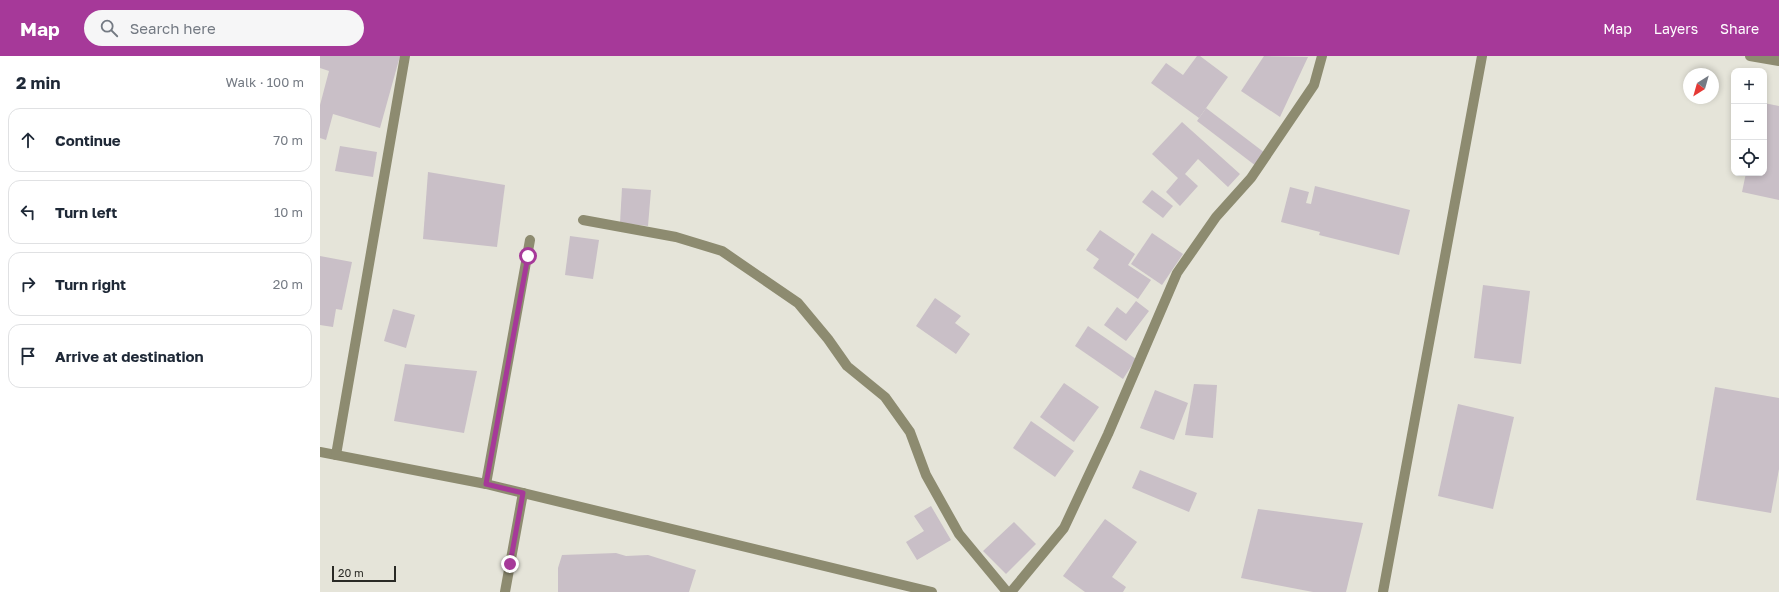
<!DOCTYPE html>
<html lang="en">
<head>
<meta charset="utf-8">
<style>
  body { margin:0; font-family:"Golos Text",sans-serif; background:#f6f6f7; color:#1f2937 }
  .controls { position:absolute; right:12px; top:12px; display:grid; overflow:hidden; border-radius:8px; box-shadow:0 2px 6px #0003 }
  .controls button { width:36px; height:36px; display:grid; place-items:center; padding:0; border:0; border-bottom:1px solid #e0e1e3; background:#fff; color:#1f2937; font:20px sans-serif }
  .compass { position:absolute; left:1363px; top:12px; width:36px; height:36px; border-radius:50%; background:#fff; box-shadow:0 2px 6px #0003; rotate:217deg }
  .scale { position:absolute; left:12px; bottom:10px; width:64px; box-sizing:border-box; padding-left:4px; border:2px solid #2a2a25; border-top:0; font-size:11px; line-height:14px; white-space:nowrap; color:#2a2a25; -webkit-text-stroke:3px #e5e4d9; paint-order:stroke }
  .stop { position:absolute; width:12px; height:12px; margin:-9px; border:3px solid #a63999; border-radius:50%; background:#fff }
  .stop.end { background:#a63999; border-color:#fff; box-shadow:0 1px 4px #0008 }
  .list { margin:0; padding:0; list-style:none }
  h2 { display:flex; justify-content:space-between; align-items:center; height:52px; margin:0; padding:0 16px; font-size:17px }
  h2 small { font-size:13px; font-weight:400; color:#747a83 }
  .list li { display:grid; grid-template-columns:26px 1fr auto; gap:12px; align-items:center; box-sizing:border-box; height:64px; margin:0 8px 8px; padding:0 8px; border:1px solid #e0e1e3; border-radius:12px }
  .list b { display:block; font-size:15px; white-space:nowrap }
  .list em { font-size:13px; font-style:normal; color:#747a83 }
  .icon { flex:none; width:22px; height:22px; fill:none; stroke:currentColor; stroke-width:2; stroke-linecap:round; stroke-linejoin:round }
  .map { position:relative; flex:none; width:1459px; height:536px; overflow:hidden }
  header { display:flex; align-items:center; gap:24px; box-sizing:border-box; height:56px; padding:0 20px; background:#a63999; color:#fff }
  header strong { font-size:19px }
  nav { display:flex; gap:22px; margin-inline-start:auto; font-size:14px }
  .search { width:280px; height:36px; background:#f6f6f7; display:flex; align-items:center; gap:10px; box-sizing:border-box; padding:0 14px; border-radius:22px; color:#747a83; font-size:15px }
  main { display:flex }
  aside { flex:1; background:#fff }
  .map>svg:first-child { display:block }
  .building { fill:#c9bfc7 }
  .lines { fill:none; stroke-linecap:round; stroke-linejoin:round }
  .minor { stroke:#8d8b70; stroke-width:10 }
  .route { stroke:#a63999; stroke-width:5 }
</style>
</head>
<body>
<header>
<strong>Map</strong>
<div class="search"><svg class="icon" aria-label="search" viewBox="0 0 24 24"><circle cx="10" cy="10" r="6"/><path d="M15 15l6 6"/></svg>Search here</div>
<nav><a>Map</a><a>Layers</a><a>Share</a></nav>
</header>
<main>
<aside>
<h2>2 min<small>Walk · 100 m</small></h2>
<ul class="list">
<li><svg class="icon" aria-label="ahead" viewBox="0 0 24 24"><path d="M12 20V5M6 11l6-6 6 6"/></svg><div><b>Continue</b></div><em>70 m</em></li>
<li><svg class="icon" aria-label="left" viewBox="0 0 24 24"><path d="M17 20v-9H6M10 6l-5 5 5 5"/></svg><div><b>Turn left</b></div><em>10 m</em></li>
<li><svg class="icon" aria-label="right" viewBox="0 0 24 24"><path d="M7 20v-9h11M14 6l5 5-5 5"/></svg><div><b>Turn right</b></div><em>20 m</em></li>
<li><svg class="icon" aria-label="arrive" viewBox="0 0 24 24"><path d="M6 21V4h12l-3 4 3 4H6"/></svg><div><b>Arrive at destination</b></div></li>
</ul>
</aside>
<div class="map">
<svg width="1459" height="536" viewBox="0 0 1459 536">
  <rect width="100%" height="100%" fill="#e5e4d9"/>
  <!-- building -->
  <g class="building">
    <path d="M0 0H80L60 72 13 58 6 84 0 82V49L9 15 0 12Z"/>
    <path d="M877 0H880L908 21 879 62 831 27 846 7 863 19Z"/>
    <path d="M944 0 988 1 960 61 921 35Z"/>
    <path d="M1444 47 1459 50V144L1422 136 1426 117H1444Z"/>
    <path d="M886 52 945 97 936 110 877 65Z"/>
    <path d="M862 66 920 118 908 131 878 103 865 118 878 130 860 150 846 136 858 122 832 98Z"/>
    <path d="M20 90 57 96 53 121 15 115Z"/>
    <path d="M108 116 185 129 177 191 103 183Z"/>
    <path d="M995 130 1090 154 1079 199 999 179 1000 176 961 166 970 131 989 136 986 147 991 148Z"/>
    <path d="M302 132 331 134 328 170 300 167Z"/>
    <path d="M832 134 853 150 843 162 822 146Z"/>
    <path d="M780 174 815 198 808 209 831 224 818 243 773 212 779 203 766 194Z"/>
    <path d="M832 177 863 198 842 229 811 208Z"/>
    <path d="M250 180 279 184 273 223 245 219Z"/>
    <path d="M0 200 32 206 22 254 16 253 13 271 0 269Z"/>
    <path d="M1163 229 1210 235 1201 308 1154 302Z"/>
    <path d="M615 242 641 260 635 267 650 278 636 298 596 270Z"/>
    <path d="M816 245 829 255 806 285 784 269 797 251 806 258Z"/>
    <path d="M73 253 95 259 86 292 64 285Z"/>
    <path d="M768 270 816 303 803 323 755 290Z"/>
    <path d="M85 308 157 315 144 377 74 365Z"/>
    <path d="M744 327 779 351 754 386 720 361Z"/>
    <path d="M874 328 897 329 893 382 865 379Z"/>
    <path d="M1395 331 1459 342V413L1451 457 1376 444Z"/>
    <path d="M835 334 868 347 854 384 820 372Z"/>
    <path d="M1138 348 1194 361 1173 453 1118 440Z"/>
    <path d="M711 365 754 395 735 421 693 392Z"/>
    <path d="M820 414 877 437 869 456 812 432Z"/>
    <path d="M611 450 631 484 597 504 586 486 604 475 594 460Z"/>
    <path d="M938 453 1043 467 1026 536H993L921 522Z"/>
    <path d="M785 463 817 486 792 521 806 531 803 536H765L743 520Z"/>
    <path d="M694 466 716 488 686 518 663 495Z"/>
    <path d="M296 497 306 500 328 499 376 514 369 536H238V512L242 499Z"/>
  </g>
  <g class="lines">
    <!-- minor -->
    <g class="minor">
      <path d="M1430 0 1459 5"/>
      <path d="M263 164 356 181 402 195 478 247 508 283 527 310 565 341 590 376 606 419 639 478 687 536"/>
      <path d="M0 396 166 428 210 184"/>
      <path d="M16 399 85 0"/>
      <path d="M166 428 612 536"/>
      <path d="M185 536 203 437"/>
      <path d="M691 536 744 472 788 378 857 217 896 161 931 122 994 29 1002 0"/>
      <path d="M1063 536 1162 0"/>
    </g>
  </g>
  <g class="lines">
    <!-- route -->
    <path class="route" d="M190 508 203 437 166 428 208 200"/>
  </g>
</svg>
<div class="controls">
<button>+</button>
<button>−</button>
<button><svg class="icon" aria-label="locate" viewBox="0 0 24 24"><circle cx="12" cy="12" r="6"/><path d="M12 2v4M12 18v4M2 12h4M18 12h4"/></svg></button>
</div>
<svg class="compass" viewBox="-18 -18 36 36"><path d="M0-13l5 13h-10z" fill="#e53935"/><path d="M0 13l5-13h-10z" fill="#747a83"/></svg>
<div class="scale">20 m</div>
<div class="stop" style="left:208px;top:200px"></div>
<div class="stop end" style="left:190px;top:508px"></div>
</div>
</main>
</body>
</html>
